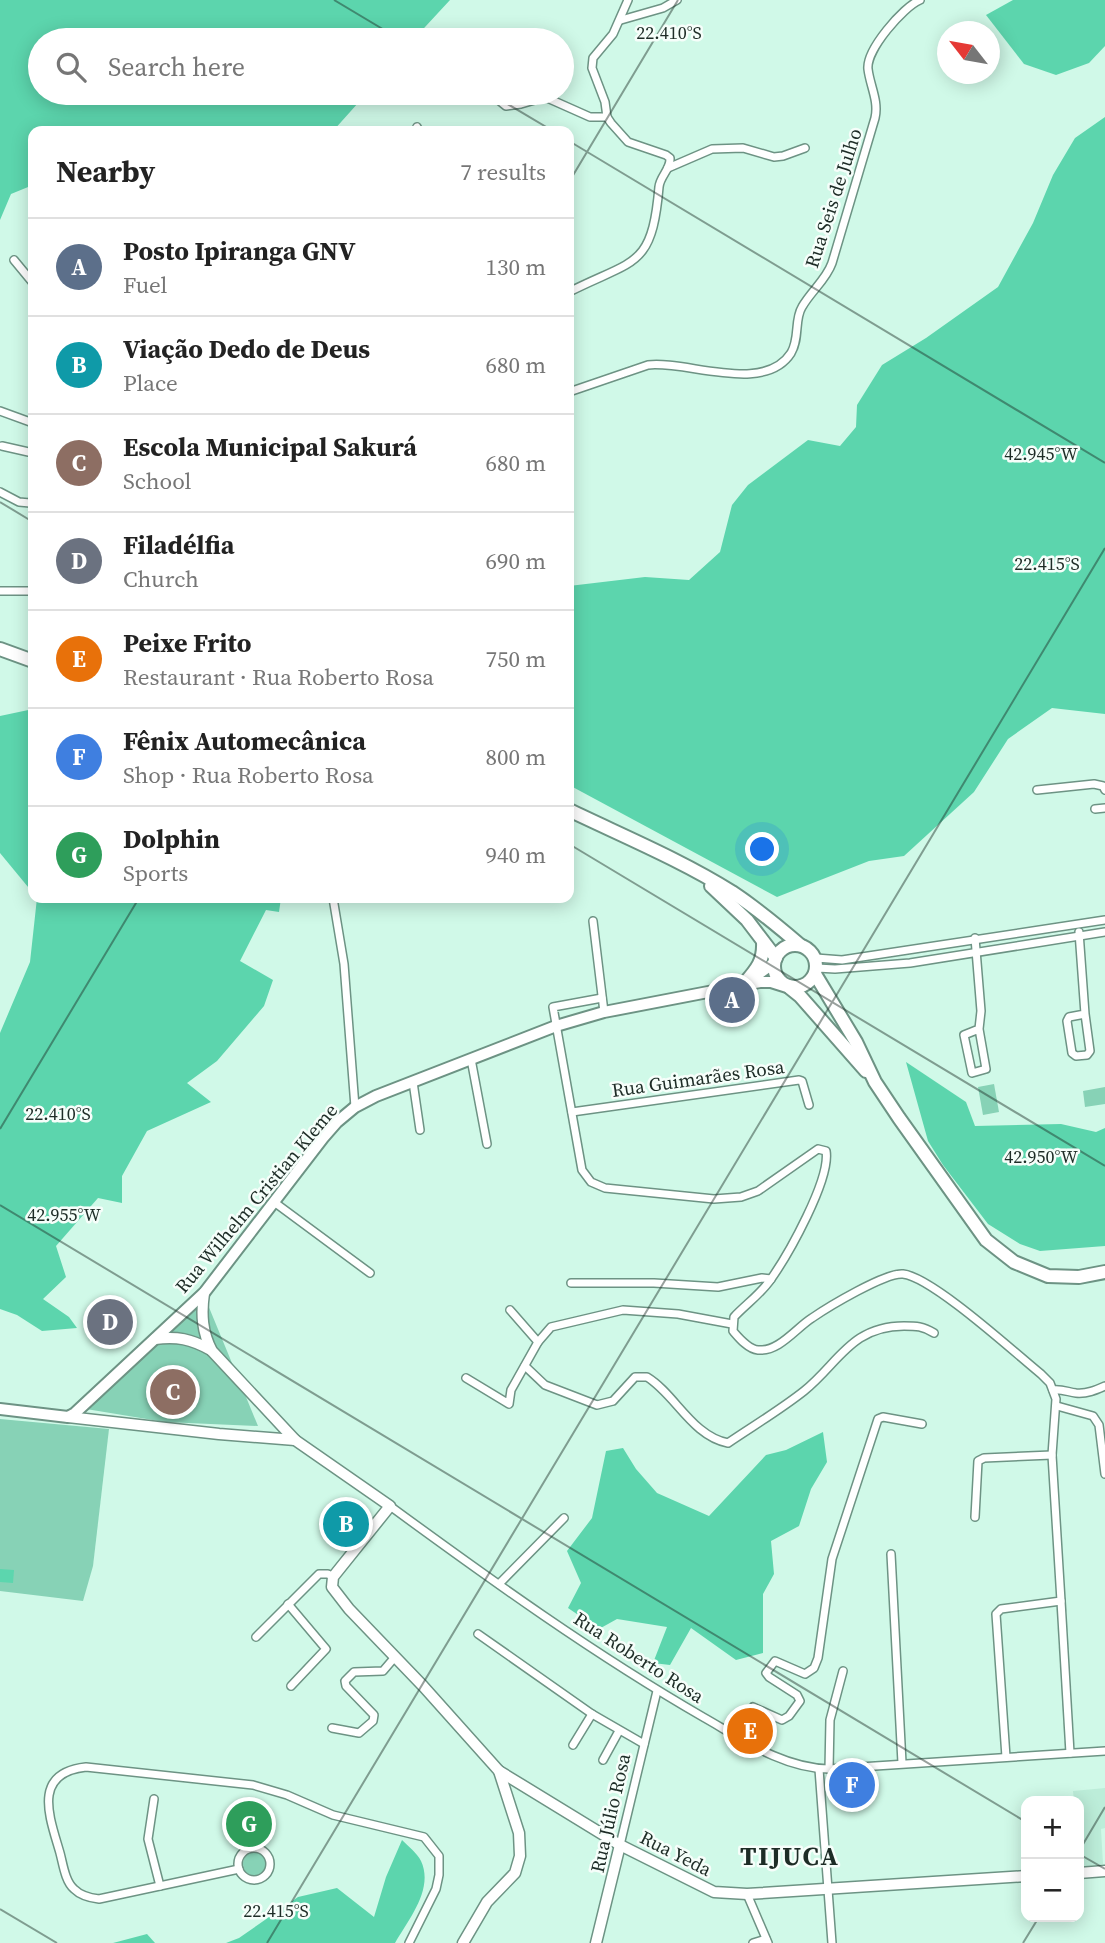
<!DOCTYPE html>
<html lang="en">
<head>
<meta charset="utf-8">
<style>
  body { margin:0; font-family:"Source Serif 4",serif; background:#f6f6f6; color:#222 }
  .controls { position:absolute; right:21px; bottom:21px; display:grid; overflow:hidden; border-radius:14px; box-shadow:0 4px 18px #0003 }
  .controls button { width:63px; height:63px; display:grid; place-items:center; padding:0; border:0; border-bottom:2px solid #e0e0e0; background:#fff; color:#222; font:35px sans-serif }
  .compass { position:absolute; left:937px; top:21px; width:63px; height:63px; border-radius:50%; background:#fff; box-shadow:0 4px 18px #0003; rotate:301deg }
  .you { position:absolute; left:763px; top:850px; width:24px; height:24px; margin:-18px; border:5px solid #fff; border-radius:50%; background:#1a73e8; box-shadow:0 0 0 10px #1a73e833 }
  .badge { display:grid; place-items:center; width:46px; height:46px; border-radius:50%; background:#ea580c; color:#fff; font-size:23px; font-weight:700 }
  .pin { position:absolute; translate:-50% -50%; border:4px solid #fff; box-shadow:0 2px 7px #0006 }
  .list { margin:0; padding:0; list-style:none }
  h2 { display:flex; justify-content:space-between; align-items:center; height:91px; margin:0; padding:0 28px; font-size:30px }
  h2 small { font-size:23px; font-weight:400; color:#767676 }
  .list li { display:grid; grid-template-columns:46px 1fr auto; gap:21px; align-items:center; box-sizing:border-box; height:98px; padding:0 28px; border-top:2px solid #e0e0e0 }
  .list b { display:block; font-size:26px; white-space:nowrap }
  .list p { margin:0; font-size:23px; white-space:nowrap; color:#767676 }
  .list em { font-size:23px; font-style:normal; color:#767676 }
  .icon { flex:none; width:38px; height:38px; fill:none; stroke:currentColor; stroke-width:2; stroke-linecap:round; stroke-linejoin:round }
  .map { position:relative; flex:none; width:1105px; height:1943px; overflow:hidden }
  .search { position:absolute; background:#fff; box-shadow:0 4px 18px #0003; left:28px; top:28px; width:546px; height:77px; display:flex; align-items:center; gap:18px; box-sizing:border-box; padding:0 24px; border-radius:38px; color:#767676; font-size:26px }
  .panel { position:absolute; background:#fff; box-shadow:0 4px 18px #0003; left:28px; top:126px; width:546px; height:777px; border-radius:14px }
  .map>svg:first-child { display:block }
  .built { fill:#bcedd9 }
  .green { fill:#87d2b6 }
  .forest { fill:#5cd5ad }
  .water { fill:#5cd6ae }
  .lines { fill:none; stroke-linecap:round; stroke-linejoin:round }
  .street-casing { stroke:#6d9384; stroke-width:10 }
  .secondary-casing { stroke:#6d9384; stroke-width:13 }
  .primary-casing { stroke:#6d9384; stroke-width:14 }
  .highway-casing { stroke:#6d9384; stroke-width:16 }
  .street { stroke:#fff; stroke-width:7 }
  .secondary { stroke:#fff; stroke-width:10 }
  .primary { stroke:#fff; stroke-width:10 }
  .highway { stroke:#fff; stroke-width:12 }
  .ticks { fill:none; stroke:#1d2c26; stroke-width:2; stroke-opacity:0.45 }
  .labels { text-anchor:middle; stroke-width:5; stroke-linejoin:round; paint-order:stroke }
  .street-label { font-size:19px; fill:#1d2c26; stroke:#f6fefa }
  .district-label { font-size:26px; font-weight:bold; letter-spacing:2px; fill:#1d2c26; stroke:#f6fefa }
  .ticks-label { font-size:18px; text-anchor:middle; fill:#1d2c26; stroke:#f6fefa; stroke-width:5; stroke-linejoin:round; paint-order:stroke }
</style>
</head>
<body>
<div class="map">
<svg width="1105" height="1943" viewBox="0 0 1105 1943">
  <rect width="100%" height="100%" fill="#d0f9e8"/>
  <!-- built -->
  <path class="built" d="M1105 1788V1828L1101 1829 1103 1864 1079 1867V1801H1074L1073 1791Z"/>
  <!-- green -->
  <g class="green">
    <path d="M994 1084 999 1112 983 1115 978 1087Z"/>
    <path d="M1105 1087V1104L1085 1107 1083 1091Z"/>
    <path d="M201 1288 258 1426 165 1422 80 1408 128 1363Z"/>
    <path d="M0 1419 109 1429 93 1566 83 1601 0 1591Z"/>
    <circle cx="255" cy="1864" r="12"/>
  </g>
  <!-- forest -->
  <g class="forest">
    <path d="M0 0H450L413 40H40V93H367L333 131H33V185L11 194 0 220Z"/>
    <path d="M1013 0H1105V46L1089 63 1056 75 1024 64 986 15Z"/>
    <path d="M1105 117V714L1052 708 1008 739 974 792 904 856 869 861 777 897 569 785V586L645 577 689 580 720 552 732 505 748 485 808 440 840 446 856 427 857 405 882 365 926 338 998 287 1033 223 1053 175 1075 138Z"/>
    <path d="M33 709V893L0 853V716Z"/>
    <path d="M37 898H281L279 912 266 910 240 961 273 980 264 1006 217 1061 187 1083 211 1102 147 1131 122 1176V1203L98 1198 56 1246 66 1277 43 1299 69 1317 77 1328 42 1331 17 1315 0 1309V1033L30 962Z"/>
    <path d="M906 1062 966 1102 975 1126 1061 1124 1096 1132 1105 1128V1246L1040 1251 1020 1244 988 1224 943 1165 928 1141Z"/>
    <path d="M823 1432 827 1462 811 1489 799 1526 771 1541 774 1574 763 1594V1653L736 1660 691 1628 670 1665 653 1663 667 1627 617 1619 599 1629 568 1608 581 1583 567 1551 592 1518 606 1451 623 1448 636 1469 657 1493 709 1516 766 1455 786 1450Z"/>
    <path d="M402 1840C408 1846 417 1853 421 1861 434 1889 409 1919 395 1943H226L239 1938 298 1897 337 1888 374 1917 386 1877Z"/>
    <path d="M147 1934 155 1943H113Z"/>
  </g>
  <!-- water -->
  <path class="water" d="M0 1569 14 1570 13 1583 0 1582Z"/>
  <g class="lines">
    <!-- street casing -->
    <g class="street-casing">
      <g id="street">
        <path d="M621 20 663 8 677 0"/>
        <path d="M490 93 506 106 521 104 545 97 590 117H607"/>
        <path d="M417 127 419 131"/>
        <path d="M668 168 712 149 743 148 774 157 783 156 805 148"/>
        <path d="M14 260 33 283"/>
        <path d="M569 292C634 259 652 269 659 187 660 176 671 169 670 158L666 155 628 142 611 123 607 117 605 102 592 68 593 58 613 34 628 0"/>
        <path d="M569 392 648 365C686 360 764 395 791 353 800 338 794 320 802 307 811 291 826 280 832 263L875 118C879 101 870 86 868 69 866 50 903 7 920 0"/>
        <path d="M0 411 33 423"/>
        <path d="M2 446 33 453"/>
        <path d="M0 492 19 502 30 503 33 499"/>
        <path d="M0 591H33"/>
        <path d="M1037 790 1094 784 1103 786 1105 790"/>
        <path d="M1095 809 1105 808"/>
        <path d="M333 898 344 964 355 1107"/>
        <path d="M593 921 604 1012"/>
        <path d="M1079 932 1085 1014 1069 1017 1067 1021 1072 1053 1076 1056 1087 1055 1090 1051 1085 1014"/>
        <path d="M975 938 981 1011 979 1029 986 1069 972 1073 964 1035 979 1029"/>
        <path d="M816 958 842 960 1105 920"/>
        <path d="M817 968 835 969 910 963 1105 932"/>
        <path d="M602 998 553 1007 582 1170 591 1182 605 1188 714 1199 741 1197 758 1191 818 1149 826 1151C831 1179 788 1255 771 1279 761 1294 746 1304 734 1317L733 1331C739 1338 748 1349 758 1350 779 1352 796 1328 812 1318 828 1307 886 1272 903 1274 932 1277 1014 1352 1041 1374L1050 1383 1056 1399 1052 1455 1061 1601 1001 1609 996 1614 1006 1757"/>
        <path d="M471 1059 487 1144"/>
        <path d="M413 1082 420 1130"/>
        <path d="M572 1112 799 1080 802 1081 809 1105"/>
        <path d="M274 1202 370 1273"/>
        <path d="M571 1283H654L718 1287 762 1278 771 1279"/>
        <path d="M510 1310 538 1342"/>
        <path d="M525 1366 545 1385 597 1405 613 1401 635 1377H647C675 1394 692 1436 728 1443 753 1426 780 1410 804 1391 838 1364 851 1326 904 1326 916 1326 923 1326 934 1333"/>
        <path d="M466 1378 509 1404 511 1390 538 1342 551 1327 623 1310 678 1314 732 1324"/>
        <path d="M1053 1390C1062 1389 1068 1392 1076 1393 1087 1394 1096 1390 1105 1386"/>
        <path d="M1057 1406 1093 1416 1099 1425 1105 1474"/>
        <path d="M390 1506C491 1580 594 1654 703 1717 742 1739 782 1768 829 1769L1105 1751"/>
        <path d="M975 1517 978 1461 984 1458 1052 1455"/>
        <path d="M891 1554 902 1763"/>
        <path d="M499 1584 564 1518"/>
        <path d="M1061 1601 1070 1753"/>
        <path d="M288 1604 326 1649 291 1686"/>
        <path d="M478 1634 592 1714 644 1744"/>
        <path d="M256 1637 319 1574H328L333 1577"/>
        <path d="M332 1728 359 1733 373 1721 374 1715 346 1686 345 1681 354 1672 383 1671 395 1657"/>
        <path d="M734 1735 753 1707 782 1720 789 1716 800 1701 797 1695 769 1677 766 1673 775 1661 805 1674 814 1668 818 1658 832 1559 878 1419 883 1417 922 1424"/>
        <path d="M573 1745 592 1714"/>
        <path d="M603 1760 619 1731"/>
        <path d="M819 1769 832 1943"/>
        <path d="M829 1769 830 1720 843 1671"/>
        <path d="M154 1799 148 1839 160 1886"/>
        <path d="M620 1845 657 1691"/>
        <circle cx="254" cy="1864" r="16"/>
        <path d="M239 1869 99 1899C90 1898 81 1896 74 1889 65 1881 63 1864 60 1853 50 1818 31 1773 86 1767L253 1785 287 1795 333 1815 424 1837 439 1856V1875L436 1889 409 1943"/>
        <path d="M747 1894 768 1943"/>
        <path d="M753 1943 766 1939"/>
      </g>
    </g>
    <!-- secondary casing -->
    <g class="secondary-casing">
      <g id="secondary">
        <path d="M204 1293C201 1314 202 1332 212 1351L295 1440"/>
        <path d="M155 1339C177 1336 191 1339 211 1350"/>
        <path d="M68 1417 219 1434 295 1440 390 1506 333 1577 332 1587 349 1609 423 1686 499 1771 519 1833 520 1856 515 1873 487 1902 463 1943"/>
        <path d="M499 1771 620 1845 714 1892 747 1894 1026 1876"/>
        <path d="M1079 1873 1105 1871"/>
        <path d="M596 1943 620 1845"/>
      </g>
    </g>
    <!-- primary casing -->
    <g class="primary-casing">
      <g id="primary">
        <path d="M750 980 774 963"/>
        <path d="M0 1409 68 1417 75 1413 204 1293 323 1138 337 1122 355 1107 376 1096 556 1026 604 1012 760 982H771L790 988"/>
      </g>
    </g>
    <!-- highway casing -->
    <g class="highway-casing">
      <g id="highway">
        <path d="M0 649 33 661"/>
        <path d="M569 810C623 836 681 860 732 892 756 908 778 926 800 945"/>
        <path d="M711 886 747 920 776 958"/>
        <circle cx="795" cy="966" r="21"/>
        <path d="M815 974 856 1042 875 1082 899 1118 986 1240 1014 1262 1048 1276 1079 1277 1105 1272"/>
        <path d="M743 985C756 970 764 962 763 942"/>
        <path d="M790 988 800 996 866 1071"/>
      </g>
    </g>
    <!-- street -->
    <use href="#street" class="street"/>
    <!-- secondary -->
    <use href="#secondary" class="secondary"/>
    <!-- primary -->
    <use href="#primary" class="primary"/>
    <!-- highway -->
    <use href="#highway" class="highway"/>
  </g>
  <!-- ticks -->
  <path class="ticks" d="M334 0 401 40M489 93 553 131M569 141 1105 463M569 182 678 0M0 502 33 522M569 844 1105 1166M0 1129 139 898M0 1205 1026 1822M1079 1851 1105 1807M1079 1854 1105 1869M0 1909 57 1943M267 1943 1105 548M1023 1943 1039 1917"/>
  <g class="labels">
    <!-- street labels -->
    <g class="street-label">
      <text transform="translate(833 198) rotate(-72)" y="7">Rua Seis de Julho</text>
      <text transform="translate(698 1078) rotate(-8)" y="7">Rua Guimarães Rosa</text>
      <text transform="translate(256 1198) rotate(-50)" y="7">Rua Wilhelm Cristian Kleme</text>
      <text transform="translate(639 1657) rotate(33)" y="7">Rua Roberto Rosa</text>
      <text transform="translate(610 1813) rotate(-77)" y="7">Rua Júlio Rosa</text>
      <text transform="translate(676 1853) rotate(27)" y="7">Rua Yeda</text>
    </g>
    <!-- district labels -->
    <g class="district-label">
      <text x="790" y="1865">TIJUCA</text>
    </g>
  </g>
  <g class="ticks-label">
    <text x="669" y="39">22.410°S</text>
    <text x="1041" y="460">42.945°W</text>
    <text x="1047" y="570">22.415°S</text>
    <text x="58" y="1120">22.410°S</text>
    <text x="1041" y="1163">42.950°W</text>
    <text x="64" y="1221">42.955°W</text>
    <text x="276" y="1917">22.415°S</text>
  </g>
</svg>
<div class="controls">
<button>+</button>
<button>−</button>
</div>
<svg class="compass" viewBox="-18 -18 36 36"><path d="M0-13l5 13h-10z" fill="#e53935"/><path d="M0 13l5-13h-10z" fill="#767676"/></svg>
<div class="you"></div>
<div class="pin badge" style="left:732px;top:1000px;background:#5c6f8a">A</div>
<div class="pin badge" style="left:346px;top:1524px;background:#0f9aa8">B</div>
<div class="pin badge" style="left:173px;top:1392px;background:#8d6e63">C</div>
<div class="pin badge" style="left:110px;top:1322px;background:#6b7280">D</div>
<div class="pin badge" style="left:750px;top:1731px;background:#e8710a">E</div>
<div class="pin badge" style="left:852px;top:1785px;background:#3f7fe0">F</div>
<div class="pin badge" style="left:249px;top:1824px;background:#2e9e5b">G</div>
<div class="search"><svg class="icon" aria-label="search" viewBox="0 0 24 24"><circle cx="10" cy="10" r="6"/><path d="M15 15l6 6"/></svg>Search here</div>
<section class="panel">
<h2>Nearby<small>7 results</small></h2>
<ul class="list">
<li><span class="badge" style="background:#5c6f8a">A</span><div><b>Posto Ipiranga GNV</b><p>Fuel</p></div><em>130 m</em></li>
<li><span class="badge" style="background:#0f9aa8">B</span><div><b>Viação Dedo de Deus</b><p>Place</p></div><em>680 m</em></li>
<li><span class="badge" style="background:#8d6e63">C</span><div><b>Escola Municipal Sakurá</b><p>School</p></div><em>680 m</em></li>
<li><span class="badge" style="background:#6b7280">D</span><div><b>Filadélfia</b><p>Church</p></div><em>690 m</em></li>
<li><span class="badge" style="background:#e8710a">E</span><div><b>Peixe Frito</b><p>Restaurant · Rua Roberto Rosa</p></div><em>750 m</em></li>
<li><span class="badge" style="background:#3f7fe0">F</span><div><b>Fênix Automecânica</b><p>Shop · Rua Roberto Rosa</p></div><em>800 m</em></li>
<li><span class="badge" style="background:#2e9e5b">G</span><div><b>Dolphin</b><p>Sports</p></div><em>940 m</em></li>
</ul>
</section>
</div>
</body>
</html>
